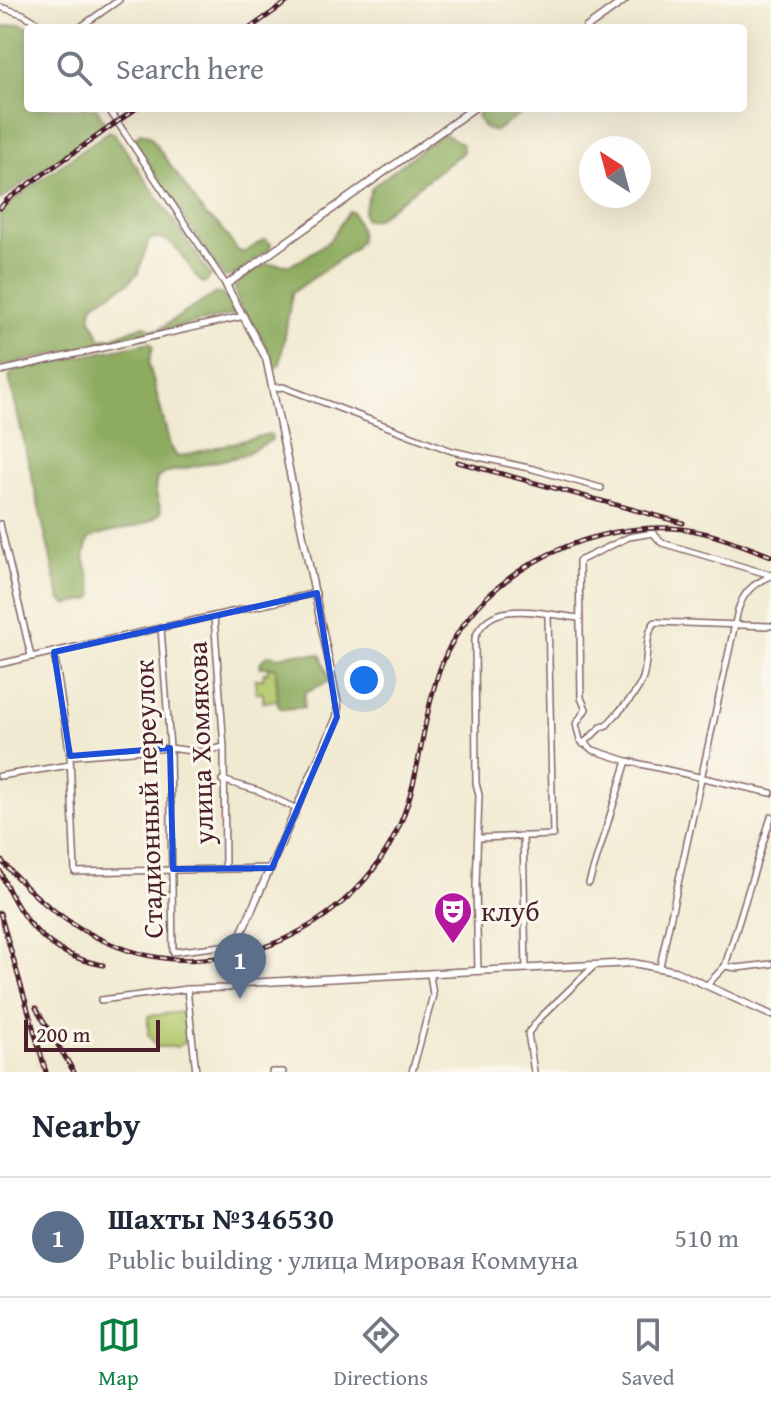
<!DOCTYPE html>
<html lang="en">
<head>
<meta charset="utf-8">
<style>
  body { margin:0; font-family:"Gentium Book Plus",serif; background:#f6f6f7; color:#1f2937 }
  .compass { position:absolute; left:579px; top:136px; width:72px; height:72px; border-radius:50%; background:#fff; box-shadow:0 8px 32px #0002; rotate:324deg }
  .scale { position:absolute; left:24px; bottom:20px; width:136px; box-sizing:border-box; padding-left:8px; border:4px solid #4a1f2b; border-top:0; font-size:22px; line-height:28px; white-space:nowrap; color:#4a1f2b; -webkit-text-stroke:6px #fbf7ec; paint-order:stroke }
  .you { position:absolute; left:364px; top:680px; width:28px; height:28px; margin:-20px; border:6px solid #fff; border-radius:50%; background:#1a73e8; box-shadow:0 0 0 12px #1a73e833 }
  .badge { display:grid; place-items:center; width:52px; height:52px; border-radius:50%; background:#0b8043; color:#fff; font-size:26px; font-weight:700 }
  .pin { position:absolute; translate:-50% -66px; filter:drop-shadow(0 2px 4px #0008) }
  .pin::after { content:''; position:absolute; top:42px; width:28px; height:24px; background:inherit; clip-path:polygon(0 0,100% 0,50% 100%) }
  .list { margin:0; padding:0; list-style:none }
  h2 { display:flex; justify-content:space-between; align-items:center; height:104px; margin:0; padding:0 32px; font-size:34px }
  h2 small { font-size:26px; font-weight:400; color:#747a83 }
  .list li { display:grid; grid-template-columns:52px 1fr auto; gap:24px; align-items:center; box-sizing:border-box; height:120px; padding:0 32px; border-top:2px solid #e0e1e3 }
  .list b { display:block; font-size:30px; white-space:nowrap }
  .list p { margin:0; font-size:26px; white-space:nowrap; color:#747a83 }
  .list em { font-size:26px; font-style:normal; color:#747a83 }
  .icon { flex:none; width:44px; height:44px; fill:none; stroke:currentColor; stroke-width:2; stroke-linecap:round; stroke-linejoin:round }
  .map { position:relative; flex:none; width:771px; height:1072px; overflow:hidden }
  .search { position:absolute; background:#fff; box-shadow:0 8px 32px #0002; left:24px; right:24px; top:24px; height:88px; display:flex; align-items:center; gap:20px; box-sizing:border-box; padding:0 28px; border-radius:8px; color:#747a83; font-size:30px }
  .sheet { height:224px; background:#fff }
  nav { display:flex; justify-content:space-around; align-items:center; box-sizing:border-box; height:112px; border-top:2px solid #e0e1e3; background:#fff; font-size:22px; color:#747a83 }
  nav a { display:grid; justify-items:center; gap:4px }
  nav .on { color:#0b8043 }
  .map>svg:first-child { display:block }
  .green { fill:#b2c76b; stroke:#7e734b; stroke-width:2 }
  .forest { fill:#8dac5f; stroke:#6c6645; stroke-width:2 }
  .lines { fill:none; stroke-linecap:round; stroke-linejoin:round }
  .street-casing { stroke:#846665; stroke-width:8 }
  .secondary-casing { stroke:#846665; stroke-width:9 }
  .street { stroke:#fff; stroke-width:5 }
  .secondary { stroke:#fff; stroke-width:6 }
  .rail-casing { stroke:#4a1f2b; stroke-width:5 }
  .rail { stroke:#fbf7ec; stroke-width:2; stroke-dasharray:6; stroke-linecap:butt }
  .marked { fill:none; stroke:#1d4ed8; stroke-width:6; stroke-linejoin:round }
  .labels { text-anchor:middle; stroke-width:6; stroke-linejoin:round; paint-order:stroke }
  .street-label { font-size:28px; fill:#4a1f2b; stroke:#fbf7ec }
  .poi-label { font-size:28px; fill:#4a1f2b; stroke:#fbf7ec; text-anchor:start }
</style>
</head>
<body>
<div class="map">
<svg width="771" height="1072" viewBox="0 0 771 1072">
  <rect width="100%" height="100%" fill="#fbf7ec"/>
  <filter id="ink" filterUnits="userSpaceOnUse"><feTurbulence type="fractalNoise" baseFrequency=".0125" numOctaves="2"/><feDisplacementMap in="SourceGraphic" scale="16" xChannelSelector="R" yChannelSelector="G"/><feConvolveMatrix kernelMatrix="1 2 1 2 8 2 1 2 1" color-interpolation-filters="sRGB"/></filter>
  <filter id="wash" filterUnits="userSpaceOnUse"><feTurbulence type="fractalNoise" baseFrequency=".006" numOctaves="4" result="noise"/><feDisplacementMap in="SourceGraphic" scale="32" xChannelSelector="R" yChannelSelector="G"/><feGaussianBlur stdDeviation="1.8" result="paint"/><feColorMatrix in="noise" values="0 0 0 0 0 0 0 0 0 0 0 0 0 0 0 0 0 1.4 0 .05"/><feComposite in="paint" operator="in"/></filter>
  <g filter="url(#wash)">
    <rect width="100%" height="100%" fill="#f1ead2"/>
    <!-- green -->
    <g class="green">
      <path d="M268 667H276L278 700 263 702V693H256L255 679H263L264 672H268Z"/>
      <path d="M182 1012 186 1019 185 1042 177 1047H157L148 1035V1016Z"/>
    </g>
    <!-- forest -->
    <g class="forest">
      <path d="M20 24 30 28H28V108H97L104 122 102 127 0 200V27Z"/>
      <path d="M480 108H530L495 131C484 131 482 124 477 116Z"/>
      <path d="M109 131 114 133 211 276 205 283 201 282C186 267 175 230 149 240L138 273 128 283 93 304 90 316 100 338H112L143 325 153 330 159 329 216 293 224 295 235 314 0 366V212L10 202Z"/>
      <path d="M140 133 149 135 206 216 218 224 238 251 245 252 265 239 271 244 269 250 236 274 224 277 136 145 134 139Z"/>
      <path d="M443 133 462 144 463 152 376 219 365 220 363 212 372 187Z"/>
      <path d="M349 211 352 212C359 226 366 237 354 249L292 293 280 364 274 368C269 361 269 353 265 344 257 326 236 309 235 288L239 282 260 267 269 264 290 265 301 260 329 241Z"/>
      <path d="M150 342 153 346 149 364 170 445 177 457 269 434 272 436V440L241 456 168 472 157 478 155 490 161 511C150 531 107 527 88 540L84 557 94 595 91 599 66 605 60 599 9 377 15 370Z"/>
      <path d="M296 653 321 655 330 681 305 692 304 707 283 709 278 706 276 667H260L261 661 268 655 280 657Z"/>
    </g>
  </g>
  <g filter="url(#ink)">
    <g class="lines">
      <!-- street casing -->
      <g class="street-casing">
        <g id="street">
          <path d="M0 7 23 14 46 28"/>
          <path d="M79 28 119 0"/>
          <path d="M108 108 226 285"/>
          <path d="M0 371 244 316"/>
          <path d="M274 388 283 387 452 451 533 469 601 488"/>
          <path d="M0 524 31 656"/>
          <path d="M771 575 662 543 653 533 629 537 579 561 581 698 586 709 576 724 580 740 593 750 627 761 771 793"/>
          <path d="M214 617 224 747 225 869"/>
          <path d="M161 628 170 748 173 952 238 944"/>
          <path d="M54 652 70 756 75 872 272 868"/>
          <path d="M0 664 316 593"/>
          <path d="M583 744 601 727 607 725C619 710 636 697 643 678 648 663 645 631 655 622L771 626"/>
          <path d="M70 756 170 748 199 752 224 747"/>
          <path d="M0 776 70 765"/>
          <path d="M222 780 259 791 297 809"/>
          <path d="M523 836 526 969"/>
          <path d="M479 838 553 835 548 616"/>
          <path d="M589 883 627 761"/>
          <path d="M660 966 738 610C744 591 753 584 771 576"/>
          <path d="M725 966 737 968 771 964"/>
          <path d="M478 971 476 886 479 795 476 783 475 638C490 596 544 615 579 618"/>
          <path d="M707 985 725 966 771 817"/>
          <path d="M187 989 196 1072"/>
          <path d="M101 1000 187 989 229 988 243 983"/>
          <path d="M272 1072H283"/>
          <path d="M412 1072 433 995 430 974"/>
          <path d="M534 1072 528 1033 540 1018 595 965"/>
        </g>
      </g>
      <!-- secondary casing -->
      <g class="secondary-casing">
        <g id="secondary">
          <path d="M586 28 625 0"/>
          <path d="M474 108 226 285 266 358 338 705 337 717 241 934 237 972 243 983 633 963 675 971 771 1015"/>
        </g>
      </g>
      <!-- street -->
      <use href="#street" class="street"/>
      <!-- secondary -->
      <use href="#secondary" class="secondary"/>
      <!-- rail casing -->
      <g class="rail-casing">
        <g id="rail">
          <path d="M250 28 290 0"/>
          <path d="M0 208 8 199 137 108"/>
          <path d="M458 462 683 523"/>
          <path d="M0 859C30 894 66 925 109 943 213 989 343 936 394 837 421 785 420 723 440 669 473 577 578 524 672 528 707 530 739 544 771 556"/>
          <path d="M0 871C21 922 48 955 103 965"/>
          <path d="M0 913 46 1072"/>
          <path d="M36 1008 74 1072"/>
        </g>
      </g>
      <!-- rail -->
      <use href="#rail" class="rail"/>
    </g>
  </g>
  <!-- marked area -->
  <path class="marked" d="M317 593 337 717 272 868 173 869 170 748 70 756 54 652Z"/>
  <!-- icons -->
  <defs>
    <g id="theatre-pin" transform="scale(2)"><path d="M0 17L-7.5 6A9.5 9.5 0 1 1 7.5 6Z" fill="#b5179e" stroke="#fbf7ec"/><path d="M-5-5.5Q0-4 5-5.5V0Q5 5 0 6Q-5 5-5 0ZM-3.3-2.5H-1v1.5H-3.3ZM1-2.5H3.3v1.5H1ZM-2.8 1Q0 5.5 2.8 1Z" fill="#fff"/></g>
  </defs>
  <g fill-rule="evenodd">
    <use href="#theatre-pin" x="453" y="911"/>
  </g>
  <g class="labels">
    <!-- street labels -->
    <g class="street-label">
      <text transform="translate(200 743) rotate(-92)" y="10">улица Хомякова</text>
      <text transform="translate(148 799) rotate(-92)" y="10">Стадионный переулок</text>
    </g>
    <!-- poi labels -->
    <g class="poi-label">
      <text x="481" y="921">клуб</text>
    </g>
  </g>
</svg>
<svg class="compass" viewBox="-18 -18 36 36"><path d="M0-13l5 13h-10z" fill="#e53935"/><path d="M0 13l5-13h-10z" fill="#747a83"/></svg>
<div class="scale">200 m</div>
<div class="you"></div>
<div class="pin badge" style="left:240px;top:999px;background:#5c6f8a">1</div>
<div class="search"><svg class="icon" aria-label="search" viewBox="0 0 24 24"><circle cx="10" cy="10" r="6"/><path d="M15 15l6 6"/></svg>Search here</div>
</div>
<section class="sheet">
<h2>Nearby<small></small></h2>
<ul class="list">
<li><span class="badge" style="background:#5c6f8a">1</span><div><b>Шахты №346530</b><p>Public building · улица Мировая Коммуна</p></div><em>510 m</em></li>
</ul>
</section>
<nav>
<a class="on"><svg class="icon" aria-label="map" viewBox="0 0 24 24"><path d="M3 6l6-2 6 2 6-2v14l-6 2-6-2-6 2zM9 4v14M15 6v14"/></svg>Map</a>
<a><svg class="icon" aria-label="directions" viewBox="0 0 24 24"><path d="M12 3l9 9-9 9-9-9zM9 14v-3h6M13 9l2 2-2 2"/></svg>Directions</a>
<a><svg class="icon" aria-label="saved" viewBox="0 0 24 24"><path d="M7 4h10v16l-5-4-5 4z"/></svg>Saved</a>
</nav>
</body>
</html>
